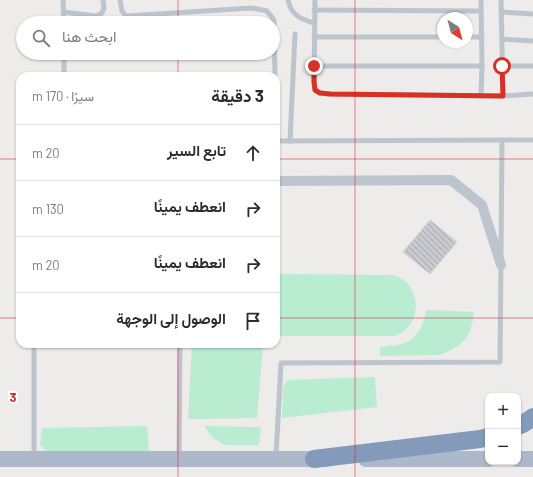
<!DOCTYPE html>
<html lang="ar">
<head>
<meta charset="utf-8">
<style>
  body { margin:0; font-family:Barlow,Vazirmatn,sans-serif; background:#f2f2f3; color:#2b2b33; direction:rtl }
  .controls { position:absolute; right:12px; bottom:12px; display:grid; overflow:hidden; border-radius:8px; box-shadow:0 1px 3px #0004 }
  .controls button { width:36px; height:36px; display:grid; place-items:center; padding:0; border:0; border-bottom:1px solid #e1e1e2; background:#fff; color:#2b2b33; font:20px sans-serif }
  .compass { position:absolute; left:437px; top:12px; width:36px; height:36px; border-radius:50%; background:#fff; box-shadow:0 1px 3px #0004; rotate:144deg }
  .stop { position:absolute; width:12px; height:12px; margin:-9px; border:3px solid #d93025; border-radius:50%; background:#fff }
  .stop.end { background:#d93025; border-color:#fff; box-shadow:0 1px 4px #0008 }
  .list { margin:0; padding:0; list-style:none }
  h2 { display:flex; justify-content:space-between; align-items:center; height:52px; margin:0; padding:0 16px; font-size:17px }
  h2 small { font-size:13px; font-weight:400; color:#7c7c81 }
  .list li { display:grid; grid-template-columns:26px 1fr auto; gap:12px; align-items:center; box-sizing:border-box; height:56px; padding:0 16px; border-top:1px solid #e1e1e2 }
  .list b { display:block; font-size:15px; white-space:nowrap }
  .list em { font-size:13px; font-style:normal; color:#7c7c81 }
  .icon { flex:none; width:22px; height:22px; fill:none; stroke:currentColor; stroke-width:2; stroke-linecap:round; stroke-linejoin:round }
  .map { position:relative; flex:none; width:533px; height:477px; overflow:hidden; direction:ltr }
  .search { position:absolute; background:#fff; box-shadow:0 1px 3px #0004; left:16px; top:16px; width:264px; height:44px; display:flex; align-items:center; gap:10px; box-sizing:border-box; padding:0 14px; border-radius:22px; color:#7c7c81; font-size:15px }
  .panel { position:absolute; background:#fff; box-shadow:0 1px 3px #0004; left:16px; top:72px; width:264px; height:276px; border-radius:12px; direction:rtl }
  .map>svg:first-child { display:block }
  .green { fill:#b9ecd0 }
  .building { fill:url(#building-back-hatch); stroke:#cfd1d7 }
  .lines { fill:none; stroke-linecap:round; stroke-linejoin:round }
  .lane { stroke:#bcc5ce; stroke-width:5 }
  .street { stroke:#bcc5ce; stroke-width:10 }
  .primary { stroke:#abb9ca; stroke-width:16 }
  .highway { stroke:#849aba; stroke-width:18 }
  .route { stroke:#d93025; stroke-width:5 }
  .grid { fill:none; stroke:#d62828; stroke-width:1; stroke-opacity:0.55 }
  .grid-label { font-size:13px; text-anchor:middle; font-weight:bold; fill:#d62828; stroke:#fff; stroke-width:4; stroke-linejoin:round; paint-order:stroke }
</style>
</head>
<body>
<div class="map">
<svg width="533" height="477" viewBox="0 0 533 477">
  <defs>
    <pattern id="building-back-hatch" width="6" height="6" patternUnits="userSpaceOnUse"><rect width="6" height="6" fill="#c8cad0"/><path d="M-1 5l2 2M0 0l6 6M5-1l2 2" fill="none" stroke="#a4a6ac"/></pattern>
  </defs>
  <rect width="100%" height="100%" fill="#eeebeb"/>
  <!-- green -->
  <g class="green">
    <path d="M276 274 394 275C399 277 403 279 407 283 418 295 419 315 408 327 405 331 400 334 395 336H276Z"/>
    <path d="M426 310 474 312C473 318 472 325 470 331 466 343 451 351 440 355L380 356V347C389 346 399 346 407 342 418 337 425 322 426 310Z"/>
    <path d="M192 344H259L263 346 257 418 188 419Z"/>
    <path d="M375 377 377 407 282 418 283 387 288 380Z"/>
    <path d="M147 426 149 451 49 453 44 449 40 445 42 428Z"/>
    <path d="M204 426 261 427 259 445H225L213 438Z"/>
  </g>
  <!-- building -->
  <path class="building" d="M430 220 457 242 430 274 403 252Z"/>
  <g class="lines">
    <!-- lane -->
    <g class="lane">
      <path d="M63 0 64 23"/>
      <path d="M120 0 122 11 126 16 252 8 267 11 274 20 275 76"/>
      <path d="M288 0C291 15 300 19 314 23"/>
      <path d="M315 0 314 83 315 90 320 93 330 94 503 96"/>
      <path d="M481 0 482 66 481 95"/>
      <path d="M501 0 503 96 533 94"/>
      <path d="M314 10 480 11"/>
      <path d="M63 12 96 16 102 13 104 8 103 0"/>
      <path d="M502 12 533 14"/>
      <path d="M314 37H443"/>
      <path d="M467 37H482"/>
      <path d="M502 39 533 41"/>
      <path d="M64 53V76"/>
      <path d="M314 66H482"/>
      <path d="M503 66H533"/>
      <path d="M276 141 533 140"/>
      <path d="M290 141 295 34"/>
      <path d="M501 255 502 140"/>
      <path d="M34 344V458"/>
      <path d="M276 456 281 363 500 362 501 263"/>
      <path d="M179 458 180 344"/>
    </g>
    <!-- street -->
    <path class="street" d="M276 181 451 180 482 205 501 265"/>
    <!-- primary -->
    <g class="primary">
      <path d="M0 459H326"/>
      <path d="M366 459H488"/>
      <path d="M518 459H533"/>
    </g>
    <!-- highway -->
    <g class="highway">
      <path d="M518 426 523 424 533 417"/>
      <path d="M314 459 480 439 488 437"/>
    </g>
  </g>
  <g class="lines">
    <!-- route -->
    <path class="route" d="M314 66V82L315 90 320 93 330 94 503 96 502 66"/>
  </g>
  <!-- grid -->
  <path class="grid" d="M178 0V23M355 0V477M178 53V76M0 159H20M276 159H533M0 318H20M276 318H533M178 344V477"/>
  <g class="grid-label">
    <text x="13" y="402">3</text>
  </g>
</svg>
<div class="controls">
<button>+</button>
<button>−</button>
</div>
<svg class="compass" viewBox="-18 -18 36 36"><path d="M0-13l5 13h-10z" fill="#e53935"/><path d="M0 13l5-13h-10z" fill="#7c7c81"/></svg>
<div class="stop" style="left:502px;top:66px"></div>
<div class="stop end" style="left:314px;top:66px"></div>
<div class="search"><svg class="icon" aria-label="search" viewBox="0 0 24 24"><circle cx="10" cy="10" r="6"/><path d="M15 15l6 6"/></svg>ابحث هنا</div>
<section class="panel">
<h2>3 دقيقة<small>سيرًا · 170 m</small></h2>
<ul class="list">
<li><svg class="icon" aria-label="ahead" viewBox="0 0 24 24"><path d="M12 20V5M6 11l6-6 6 6"/></svg><div><b>تابع السير</b></div><em>20 m</em></li>
<li><svg class="icon" aria-label="right" viewBox="0 0 24 24"><path d="M7 20v-9h11M14 6l5 5-5 5"/></svg><div><b>انعطف يمينًا</b></div><em>130 m</em></li>
<li><svg class="icon" aria-label="right" viewBox="0 0 24 24"><path d="M7 20v-9h11M14 6l5 5-5 5"/></svg><div><b>انعطف يمينًا</b></div><em>20 m</em></li>
<li><svg class="icon" aria-label="arrive" viewBox="0 0 24 24"><path d="M6 21V4h12l-3 4 3 4H6"/></svg><div><b>الوصول إلى الوجهة</b></div></li>
</ul>
</section>
</div>
</body>
</html>
